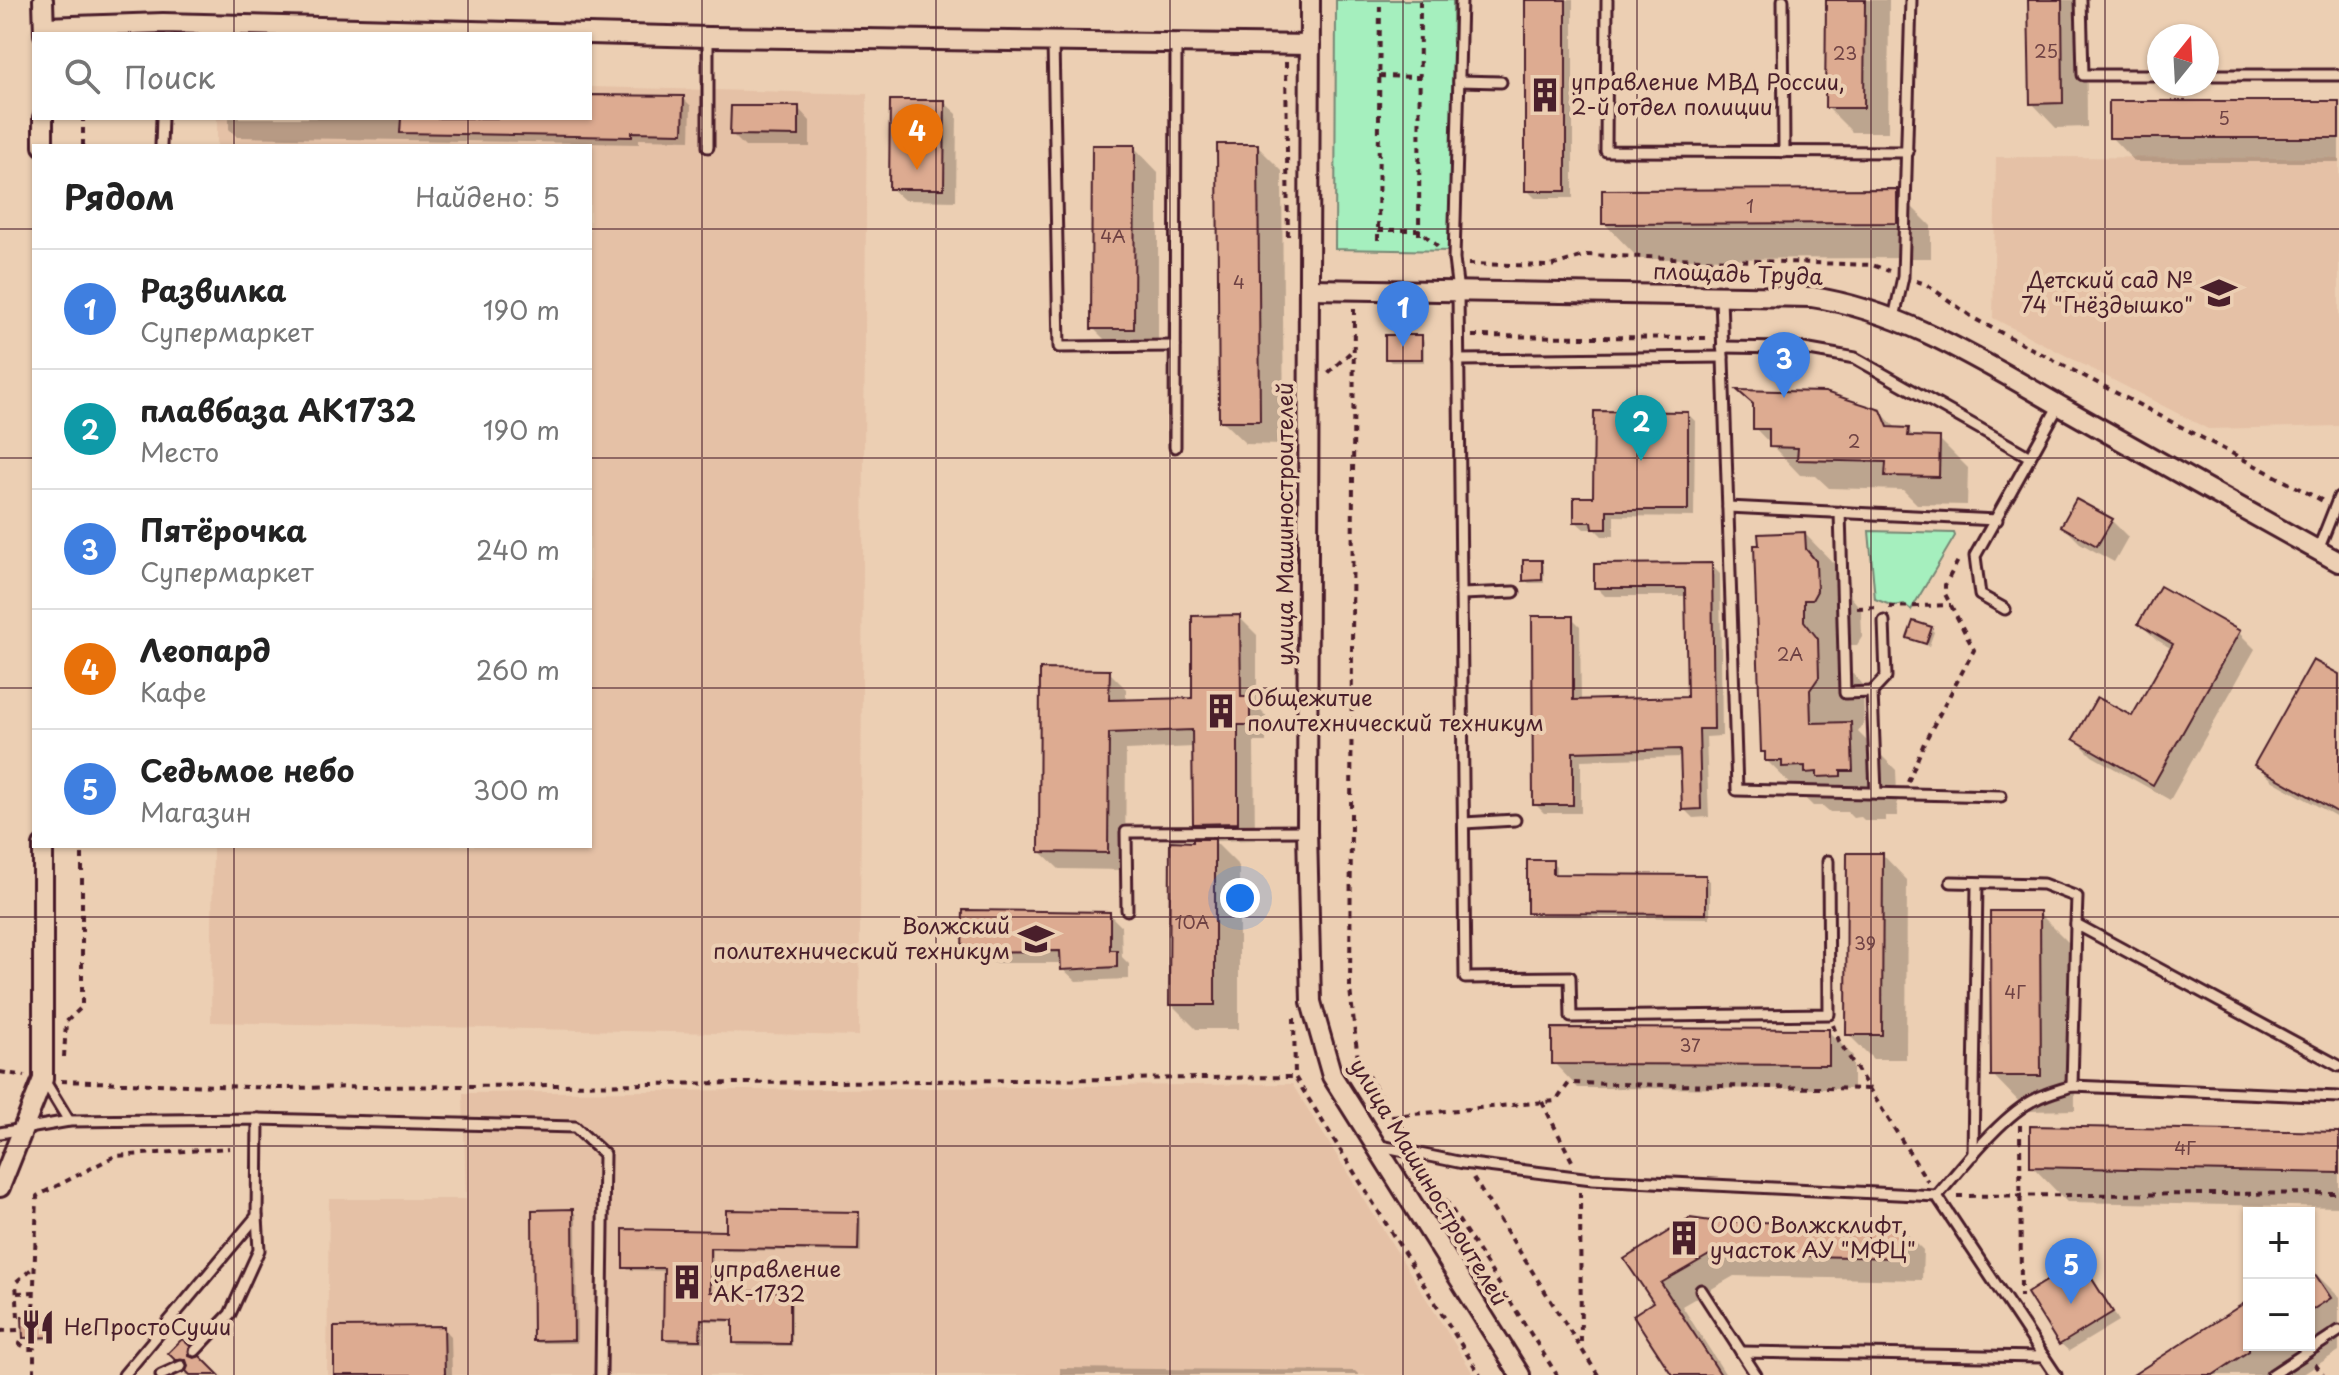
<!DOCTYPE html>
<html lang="ru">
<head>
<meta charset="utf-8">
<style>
  body { margin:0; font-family:"Playpen Sans",sans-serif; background:#f6f6f6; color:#222 }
  .controls { position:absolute; right:24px; bottom:24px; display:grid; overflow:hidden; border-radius:0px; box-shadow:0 2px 6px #0004 }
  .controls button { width:72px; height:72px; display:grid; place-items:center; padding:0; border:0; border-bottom:2px solid #e0e0e0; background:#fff; color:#222; font:40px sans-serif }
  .compass { position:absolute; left:2147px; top:24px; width:72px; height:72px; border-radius:50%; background:#fff; box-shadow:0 2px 6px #0004; rotate:18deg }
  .you { position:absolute; left:1240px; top:898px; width:28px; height:28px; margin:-20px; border:6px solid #fff; border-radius:50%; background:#1a73e8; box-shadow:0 0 0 12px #1a73e833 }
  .badge { display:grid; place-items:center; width:52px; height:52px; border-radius:50%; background:#0b8043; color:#fff; font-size:26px; font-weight:700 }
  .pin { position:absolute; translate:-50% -66px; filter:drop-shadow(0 2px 4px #0008) }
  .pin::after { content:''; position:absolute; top:42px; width:28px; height:24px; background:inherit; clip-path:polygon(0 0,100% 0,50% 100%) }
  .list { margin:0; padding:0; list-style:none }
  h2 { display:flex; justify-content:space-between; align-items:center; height:104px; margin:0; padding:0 32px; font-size:34px }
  h2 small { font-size:26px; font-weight:400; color:#767676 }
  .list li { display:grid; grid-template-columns:52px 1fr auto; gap:24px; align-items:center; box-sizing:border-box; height:120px; padding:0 32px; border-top:2px solid #e0e0e0 }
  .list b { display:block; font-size:30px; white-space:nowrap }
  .list p { margin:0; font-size:26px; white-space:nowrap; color:#767676 }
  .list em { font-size:26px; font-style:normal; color:#767676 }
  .icon { flex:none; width:44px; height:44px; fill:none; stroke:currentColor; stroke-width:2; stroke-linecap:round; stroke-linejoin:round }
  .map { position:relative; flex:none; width:2339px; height:1375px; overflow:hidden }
  .search { position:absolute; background:#fff; box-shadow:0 2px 6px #0004; left:32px; top:32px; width:560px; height:88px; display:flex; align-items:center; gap:20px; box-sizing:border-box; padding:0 28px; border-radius:0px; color:#767676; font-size:30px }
  .panel { position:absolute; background:#fff; box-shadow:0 2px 6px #0004; left:32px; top:144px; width:560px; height:704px; border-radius:0px }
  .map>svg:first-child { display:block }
  .built { fill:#e5c1a6 }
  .green { fill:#a5efbe; stroke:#788774; stroke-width:2 }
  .shadow { fill:#0003 }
  .building { fill:#ddab91; stroke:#4a1f2b; stroke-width:2 }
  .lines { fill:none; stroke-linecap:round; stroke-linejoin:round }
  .service-casing { stroke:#4a1f2b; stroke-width:15 }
  .minor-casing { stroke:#4a1f2b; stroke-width:24 }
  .path { stroke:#4a1f2b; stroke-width:4; stroke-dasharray:6 6; stroke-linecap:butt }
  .service { stroke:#eccfb3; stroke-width:9 }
  .minor { stroke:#eccfb3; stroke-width:18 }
  .grid { fill:none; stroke:#4a1f2b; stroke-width:2; stroke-opacity:0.55 }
  .labels { text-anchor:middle; stroke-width:8; stroke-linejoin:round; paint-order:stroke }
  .number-label { font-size:18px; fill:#6f4244 }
  .poi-label { font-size:22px; fill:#4a1f2b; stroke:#eccfb3; text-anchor:start }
  .street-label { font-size:22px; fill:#4a1f2b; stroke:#eccfb3 }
</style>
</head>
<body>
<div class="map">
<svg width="2339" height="1375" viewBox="0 0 2339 1375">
  <rect width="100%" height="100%" fill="#eccfb3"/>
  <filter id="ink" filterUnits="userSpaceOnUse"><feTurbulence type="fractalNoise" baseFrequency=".0125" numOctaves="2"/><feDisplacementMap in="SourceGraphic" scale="16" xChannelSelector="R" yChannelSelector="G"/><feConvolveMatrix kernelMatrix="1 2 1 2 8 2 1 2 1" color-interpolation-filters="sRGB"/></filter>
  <g filter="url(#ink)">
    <!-- built -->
    <g class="built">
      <path d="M590 87 867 94 859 1036 211 1022 213 846H590V146H217V118H590Z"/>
      <path d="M1996 157 2339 158V426L2208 429 1993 318Z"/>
      <path d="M1292 1084 1474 1375H327L329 1199H466L463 1093Z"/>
    </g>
    <!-- green -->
    <g class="green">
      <path d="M1336 0H1453L1452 251 1335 249Z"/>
      <path d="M1869 531 1954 533 1955 536 1911 610 1904 604 1893 606 1875 599Z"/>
    </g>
    <!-- shadow -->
    <g class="shadow">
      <path d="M1527 0H1573V198H1535L1527 190Z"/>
      <path d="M1828 0H1889L1888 132H1852L1827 107Z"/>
      <path d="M2030 0H2086L2087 127 2056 128 2032 103Z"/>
      <path d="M590 97 683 98 691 106 690 140 639 139V144L237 137 229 129V118H590Z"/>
      <path d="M944 102 957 114 956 201 904 200 891 188Z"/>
      <path d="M2339 103V162H2135L2111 137Z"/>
      <path d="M798 108 810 121V147H745L732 134Z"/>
      <path d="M1257 146 1282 171 1284 445 1246 444 1221 420Z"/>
      <path d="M1134 147 1158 172V353H1118L1093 328Z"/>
      <path d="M1896 191 1931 226V258L1639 259 1604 223Z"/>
      <path d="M1421 337 1424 341V362H1391L1387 358Z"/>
      <path d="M1880 411 1898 430H1908L1916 439H1939L1968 468 1967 505 1917 504 1903 490 1829 488 1816 476 1800 475 1755 428Z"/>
      <path d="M1688 414 1695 421 1694 517 1614 516V536H1602L1595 529H1584L1576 522 1595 499Z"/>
      <path d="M2111 520 2128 537 2114 562 2080 543 2063 526Z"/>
      <path d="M1805 534 1850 580 1851 597 1861 609 1862 637 1857 645H1849V669L1863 686 1864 723 1858 732 1896 770 1898 816H1886V821H1865L1861 817 1853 818 1847 812H1830L1823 806H1813L1767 761V755L1763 751Z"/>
      <path d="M1541 562 1544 565V583H1529L1525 580Z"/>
      <path d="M1711 565 1720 574 1722 736 1706 737 1709 817 1693 818 1684 809 1683 757 1581 760V813H1544L1535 804 1572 618 1580 626 1581 702 1689 699 1687 596H1605L1596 587Z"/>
      <path d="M1239 617 1257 635V707L1266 716V742H1254L1255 840 1214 841 1239 866V1029H1196L1171 1004 1212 841 1195 823 1194 747 1126 750 1125 870 1059 869 1041 852 1109 672 1126 689V702L1194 700Z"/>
      <path d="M2140 624 2239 633 2255 649 2170 800 2092 756 2075 739 2133 719 2172 649 2157 640Z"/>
      <path d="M1931 629 1934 632 1929 646 1910 637Z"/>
      <path d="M2339 677V818L2273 781 2256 765Z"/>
      <path d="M1883 855 1907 880 1906 1059H1873L1848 1034Z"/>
      <path d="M1552 862 1556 866V876L1705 877 1710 881V918L1533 916 1529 912Z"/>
      <path d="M2039 913 2074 948 2075 1110 2028 1111 1993 1075Z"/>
      <path d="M1109 914 1121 926 1122 957 1129 964V979L1076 981 1063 969V963H977L964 951Z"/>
      <path d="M1828 1031 1853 1056V1089L1578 1088 1554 1063Z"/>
      <path d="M2339 1134V1207L2067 1202 2032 1166Z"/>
      <path d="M573 1211 576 1215 577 1343H538L535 1340Z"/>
      <path d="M858 1214 861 1218V1252L713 1250 712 1294 789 1293 792 1297V1346H738L735 1342V1322L704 1321 703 1342H669L665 1338 666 1271 628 1270 625 1267 728 1233Z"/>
      <path d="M1711 1223 1900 1227 1923 1250 1922 1280 1734 1276 1682 1306 1726 1375H1674L1656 1303 1627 1260Z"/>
      <path d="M2080 1263 2088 1270 2119 1321 2069 1351 2061 1344Z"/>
      <path d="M2309 1267 2339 1297V1351L2302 1375H2137L2249 1302V1345H2309Z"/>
      <path d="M53 1318 56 1322 57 1339 28 1340 25 1337Z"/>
      <path d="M443 1328 451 1336 452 1375H336Z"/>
      <path d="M182 1341 192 1351V1360L216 1375H186L189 1363H181L171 1353Z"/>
      <path d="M1060 1368 1355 1371 1359 1375H1060Z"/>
    </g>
    <!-- building -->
    <g class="building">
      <rect x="1525" y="0" width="41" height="191"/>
      <path d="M1826 0H1865L1864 108H1825Z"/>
      <path d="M2028 0H2062L2063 103 2030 104Z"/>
      <path d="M590 95 684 96 683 133 632 132V137L400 133 401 118H590Z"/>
      <path d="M890 100H945L944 189H889Z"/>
      <rect x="2109" y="101" width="230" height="37"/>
      <path d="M731 106H799V136L730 135Z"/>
      <path d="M1217 144H1258L1260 421H1219Z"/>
      <path d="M1092 145H1135L1134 329H1091Z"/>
      <path d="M1897 189V223L1602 224V190Z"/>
      <rect x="1385" y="335" width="37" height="24"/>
      <path d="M1737 390 1825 392 1881 410 1888 427 1909 428 1908 436 1940 437 1939 477 1885 476 1886 462 1797 460 1798 448 1769 447V429H1753V404Z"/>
      <path d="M1594 411 1688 412V510H1607V529H1593L1592 522H1574V497H1593Z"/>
      <path d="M2076 499 2113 519 2097 546 2061 526Z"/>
      <path d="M1805 532 1806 549 1816 561 1817 591 1812 600H1804V621L1818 639 1819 677 1810 690 1811 723 1851 722 1853 771H1841V776L1817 777V772L1805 773V766L1782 767V761H1765V752H1761L1754 545H1759L1758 534Z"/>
      <path d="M1523 560H1542V580L1523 581Z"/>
      <path d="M1712 563 1714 729H1699L1701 809 1682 810 1680 749 1573 752V805H1533L1532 616H1573V700L1687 697 1685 588H1594V564Z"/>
      <path d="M2160 586 2240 631 2153 785 2073 739 2097 697 2132 716 2173 644 2138 624Z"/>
      <path d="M1240 615 1241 697H1250V725H1238V823L1193 824 1192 730 1109 733 1108 853 1039 852 1040 669 1110 670 1109 700 1192 698V616Z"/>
      <path d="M1913 621 1932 627 1926 644 1907 638Z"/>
      <path d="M2313 660 2339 674V813L2254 765Z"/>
      <path d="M1193 839H1215V1005H1169L1170 841 1193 842Z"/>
      <path d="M1847 853H1883L1882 1035H1846Z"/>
      <path d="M1527 860H1553V874L1706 875V914L1527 913Z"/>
      <path d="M963 910 1110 912V950H1117V967L1061 970 1060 951 962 952Z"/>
      <path d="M1990 911H2040L2041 1076H1991Z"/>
      <path d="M1552 1028 1829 1029V1065L1552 1064Z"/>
      <path d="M2030 1126 2339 1132V1173L2030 1167Z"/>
      <path d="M573 1209 574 1340 533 1341 532 1210Z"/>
      <path d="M726 1210 859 1212 858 1250 710 1248V1292L790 1291V1344L733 1343V1320L701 1319 700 1340 663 1339 664 1268H623V1229L726 1231Z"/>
      <path d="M1690 1218 1711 1221 1901 1225 1900 1258 1711 1254 1661 1283 1721 1375H1672L1633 1315 1653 1302 1624 1259Z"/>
      <path d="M2080 1260 2113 1312 2059 1345 2027 1293Z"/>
      <path d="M2309 1265 2331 1298 2309 1312Z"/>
      <path d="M2249 1300V1351L2213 1375H2133Z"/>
      <path d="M54 1316V1337L23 1338 22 1317Z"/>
      <path d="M444 1326 445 1375H334V1327Z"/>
      <path d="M182 1339 190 1346 189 1356 194 1358 200 1356 219 1375H190L186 1371 188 1366 186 1360H175L168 1353Z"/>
    </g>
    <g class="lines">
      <!-- service casing -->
      <g class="service-casing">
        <g id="service">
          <path d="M1461 0 1454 259 1458 292 1465 978 1570 977 1571 1017 1829 1014 1828 861"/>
          <path d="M1607 0 1606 151 1908 152"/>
          <path d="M1783 0 1784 152"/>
          <path d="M2081 0 2083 75H2159"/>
          <path d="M1053 42 1059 347 1175 346"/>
          <path d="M2207 75H2339"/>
          <path d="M1459 81 1501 82"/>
          <path d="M161 146 162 118"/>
          <path d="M708 147V37"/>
          <path d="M1721 296 1737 790 2001 796"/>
          <path d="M1894 318 1903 277 1911 0"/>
          <path d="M1722 347 1798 348 1855 358 2030 457"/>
          <path d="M1458 360 1723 357"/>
          <path d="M1175 447 1176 44"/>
          <path d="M1728 507 1997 520"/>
          <path d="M1840 512 1845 693 1872 692 1876 793"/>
          <path d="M2318 550 2339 497"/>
          <path d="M1461 594 1514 592"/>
          <path d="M2005 609 1980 595 1975 556 2059 405"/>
          <path d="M1872 692 1886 677 1884 621"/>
          <path d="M1464 823 1515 820"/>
          <path d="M1951 882 2043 884 2077 897 2076 924"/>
          <path d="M1127 910 1126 832 1307 831"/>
          <path d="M44 1080 69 1121"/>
          <path d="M2072 1086 2076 924 2339 1066"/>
          <path d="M0 1133 69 1121 258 1119 575 1127 604 1154 601 1375"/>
          <path d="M1376 1145 1463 1163 1592 1179 1937 1196"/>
          <path d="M1973 1155 1977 884"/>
          <path d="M1937 1196C1962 1167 2003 1114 2036 1099 2047 1093 2060 1090 2072 1086L2339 1097"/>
          <path d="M1937 1196 2056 1375"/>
          <path d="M1701 1290 1756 1375"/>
          <path d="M195 1351 230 1314 259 1250 257 1216"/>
          <path d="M1741 1352 2044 1357"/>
          <path d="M124 1375 257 1216 258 1119"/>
          <path d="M161 1375 181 1366"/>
          <path d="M2272 1375 2339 1331"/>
        </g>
      </g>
      <!-- minor casing -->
      <g class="minor-casing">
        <g id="minor">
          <path d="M43 0 44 34"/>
          <path d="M1310 0 1307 831 1311 1002 1332 1076 1520 1375"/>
          <path d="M44 27 163 23 708 37 1310 45"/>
          <path d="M43 118V146"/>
          <path d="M1310 289 1812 297C1904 311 1983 362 2062 407 2154 459 2246 511 2339 562"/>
          <path d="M0 1187 43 1079V846"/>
        </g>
      </g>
      <!-- path -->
      <g class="path">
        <path d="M1286 62 1288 242"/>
        <path d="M1379 76 1420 77"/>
        <path d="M83 146V118"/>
        <path d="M1378 230H1419L1441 249"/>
        <path d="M1419 235 1420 0"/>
        <path d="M1378 240 1380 0"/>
        <path d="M1468 264 1551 266 1587 255 1872 265 1889 271"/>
        <path d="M1916 281 1926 284 1975 319 2323 501"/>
        <path d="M1354 309 1350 989 1358 1060 1406 1137"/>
        <path d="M1472 336 1708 338"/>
        <path d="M1328 373 1353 350"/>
        <path d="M1889 607 1951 605"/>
        <path d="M1857 608 1880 607"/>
        <path d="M1908 782 1924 743 1974 650 1945 594V585L1960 557"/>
        <path d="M1294 1018 1295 1077 1480 1375"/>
        <path d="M1833 1025 1839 1041 1928 1182"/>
        <path d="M64 1057 66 1022 82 1007V846"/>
        <path d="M0 1072 25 1076"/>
        <path d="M61 1081 280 1088 1295 1077"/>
        <path d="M1542 1102 1572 1161"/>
        <path d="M1392 1116 1556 1101 1569 1083 1870 1089"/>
        <path d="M2020 1125 2021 1297"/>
        <path d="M1426 1169 1557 1375"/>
        <path d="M1473 1178 1598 1375"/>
        <path d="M1580 1192 1581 1348"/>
        <path d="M1957 1196 2339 1193"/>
        <path d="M17 1293 34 1292"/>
        <path d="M27 1314H33L37 1196 115 1156 230 1148"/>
        <path d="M18 1317 16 1282 35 1266"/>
        <path d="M0 1331 18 1330"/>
        <path d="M18 1343 28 1349H34V1375"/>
        <path d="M2315 1364 2323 1375"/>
      </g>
      <!-- service -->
      <use href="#service" class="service"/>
      <!-- minor -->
      <use href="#minor" class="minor"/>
    </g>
  </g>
  <!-- grid -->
  <path class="grid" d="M234 0V34M468 0V34M702 0V1375M936 0V1375M1170 0V1375M1403 0V1375M1637 0V1375M1871 0V1375M2105 0V1375M234 118V146M468 118V146M0 229H34M590 229H2339M0 458H34M590 458H2339M0 688H34M590 688H2339M234 846V1375M468 846V1375M0 917H2339M0 1146H2339"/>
  <!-- icons -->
  <defs>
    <g id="building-bare" transform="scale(2.76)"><path d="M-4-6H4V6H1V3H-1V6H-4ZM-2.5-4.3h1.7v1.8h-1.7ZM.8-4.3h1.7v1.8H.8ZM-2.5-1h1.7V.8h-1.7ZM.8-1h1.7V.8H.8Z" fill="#4a1f2b" stroke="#eccfb3" stroke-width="2.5" paint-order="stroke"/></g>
    <g id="school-bare" transform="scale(2.76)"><path d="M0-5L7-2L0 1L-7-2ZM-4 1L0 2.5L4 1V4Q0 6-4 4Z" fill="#4a1f2b" stroke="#eccfb3" stroke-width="2.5" paint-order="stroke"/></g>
    <g id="university-bare" transform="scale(2.76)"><path d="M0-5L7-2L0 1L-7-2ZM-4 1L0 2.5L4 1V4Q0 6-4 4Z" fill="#4a1f2b" stroke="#eccfb3" stroke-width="2.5" paint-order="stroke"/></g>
    <g id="restaurant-bare" transform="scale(2.76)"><path d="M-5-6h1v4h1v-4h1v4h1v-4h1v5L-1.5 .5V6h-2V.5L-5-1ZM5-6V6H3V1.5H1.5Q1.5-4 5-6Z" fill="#4a1f2b" stroke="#eccfb3" stroke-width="2.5" paint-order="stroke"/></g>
  </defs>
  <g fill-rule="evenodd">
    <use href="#building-bare" x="1545" y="95"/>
    <use href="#school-bare" x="2219" y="293"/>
    <use href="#building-bare" x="1221" y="711"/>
    <use href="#university-bare" x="1036" y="939"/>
    <use href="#building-bare" x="1684" y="1238"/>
    <use href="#building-bare" x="687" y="1282"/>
    <use href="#restaurant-bare" x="38" y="1327"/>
  </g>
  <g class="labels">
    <!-- number labels -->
    <g class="number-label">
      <text x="2046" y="58">25</text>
      <text x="1845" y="60">23</text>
      <text x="2224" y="125">5</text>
      <text x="1750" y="213">1</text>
      <text x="1113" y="243">4А</text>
      <text x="1239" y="289">4</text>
      <text x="1854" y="448">2</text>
      <text x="1790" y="661">2А</text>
      <text x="1192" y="929">10А</text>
      <text x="1865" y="950">39</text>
      <text x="2015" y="999">4Г</text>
      <text x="1690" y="1052">37</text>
      <text x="2185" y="1155">4Г</text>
    </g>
    <!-- poi labels -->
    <g class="poi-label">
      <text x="1571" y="90">управление МВД России,<tspan x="1571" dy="25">2-й отдел полиции</tspan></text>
      <text x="2193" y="288" text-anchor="end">Детский сад №<tspan x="2193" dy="25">74 "Гнёздышко"</tspan></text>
      <text x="1247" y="706">Общежитие<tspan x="1247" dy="25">политехнический техникум</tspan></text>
      <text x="1010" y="934" text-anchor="end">Волжский<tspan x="1010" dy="25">политехнический техникум</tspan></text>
      <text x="1710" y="1233">ООО Волжсклифт,<tspan x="1710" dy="25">участок АУ "МФЦ"</tspan></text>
      <text x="713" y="1277">управление<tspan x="713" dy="25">AK-1732</tspan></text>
      <text x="64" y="1335">НеПростоСуши</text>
    </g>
    <!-- street labels -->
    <g class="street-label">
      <text transform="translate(1738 274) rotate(2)" y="8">площадь Труда</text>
      <text transform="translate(1285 524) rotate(-90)" y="8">улица Машиностроителей</text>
      <text transform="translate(1429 1182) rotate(59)" y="8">улица Машиностроителей</text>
    </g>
  </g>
</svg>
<div class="controls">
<button>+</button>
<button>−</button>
</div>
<svg class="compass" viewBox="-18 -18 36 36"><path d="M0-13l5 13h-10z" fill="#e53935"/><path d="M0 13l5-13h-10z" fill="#767676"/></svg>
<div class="you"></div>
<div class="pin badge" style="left:1403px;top:347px;background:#3f7fe0">1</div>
<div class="pin badge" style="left:1641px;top:461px;background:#0f9aa8">2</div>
<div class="pin badge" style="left:1784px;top:398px;background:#3f7fe0">3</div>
<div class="pin badge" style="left:917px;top:170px;background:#e8710a">4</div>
<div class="pin badge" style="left:2071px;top:1304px;background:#3f7fe0">5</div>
<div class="search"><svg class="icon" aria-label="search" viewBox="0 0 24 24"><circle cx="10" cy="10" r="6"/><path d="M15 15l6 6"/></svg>Поиск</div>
<section class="panel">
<h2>Рядом<small>Найдено: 5</small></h2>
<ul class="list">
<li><span class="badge" style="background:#3f7fe0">1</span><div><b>Развилка</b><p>Супермаркет</p></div><em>190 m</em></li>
<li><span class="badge" style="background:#0f9aa8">2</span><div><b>плавбаза АК1732</b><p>Место</p></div><em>190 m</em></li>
<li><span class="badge" style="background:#3f7fe0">3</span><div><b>Пятёрочка</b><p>Супермаркет</p></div><em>240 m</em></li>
<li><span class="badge" style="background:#e8710a">4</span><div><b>Леопард</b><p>Кафе</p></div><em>260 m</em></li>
<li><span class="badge" style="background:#3f7fe0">5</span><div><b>Седьмое небо</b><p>Магазин</p></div><em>300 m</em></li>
</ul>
</section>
</div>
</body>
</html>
